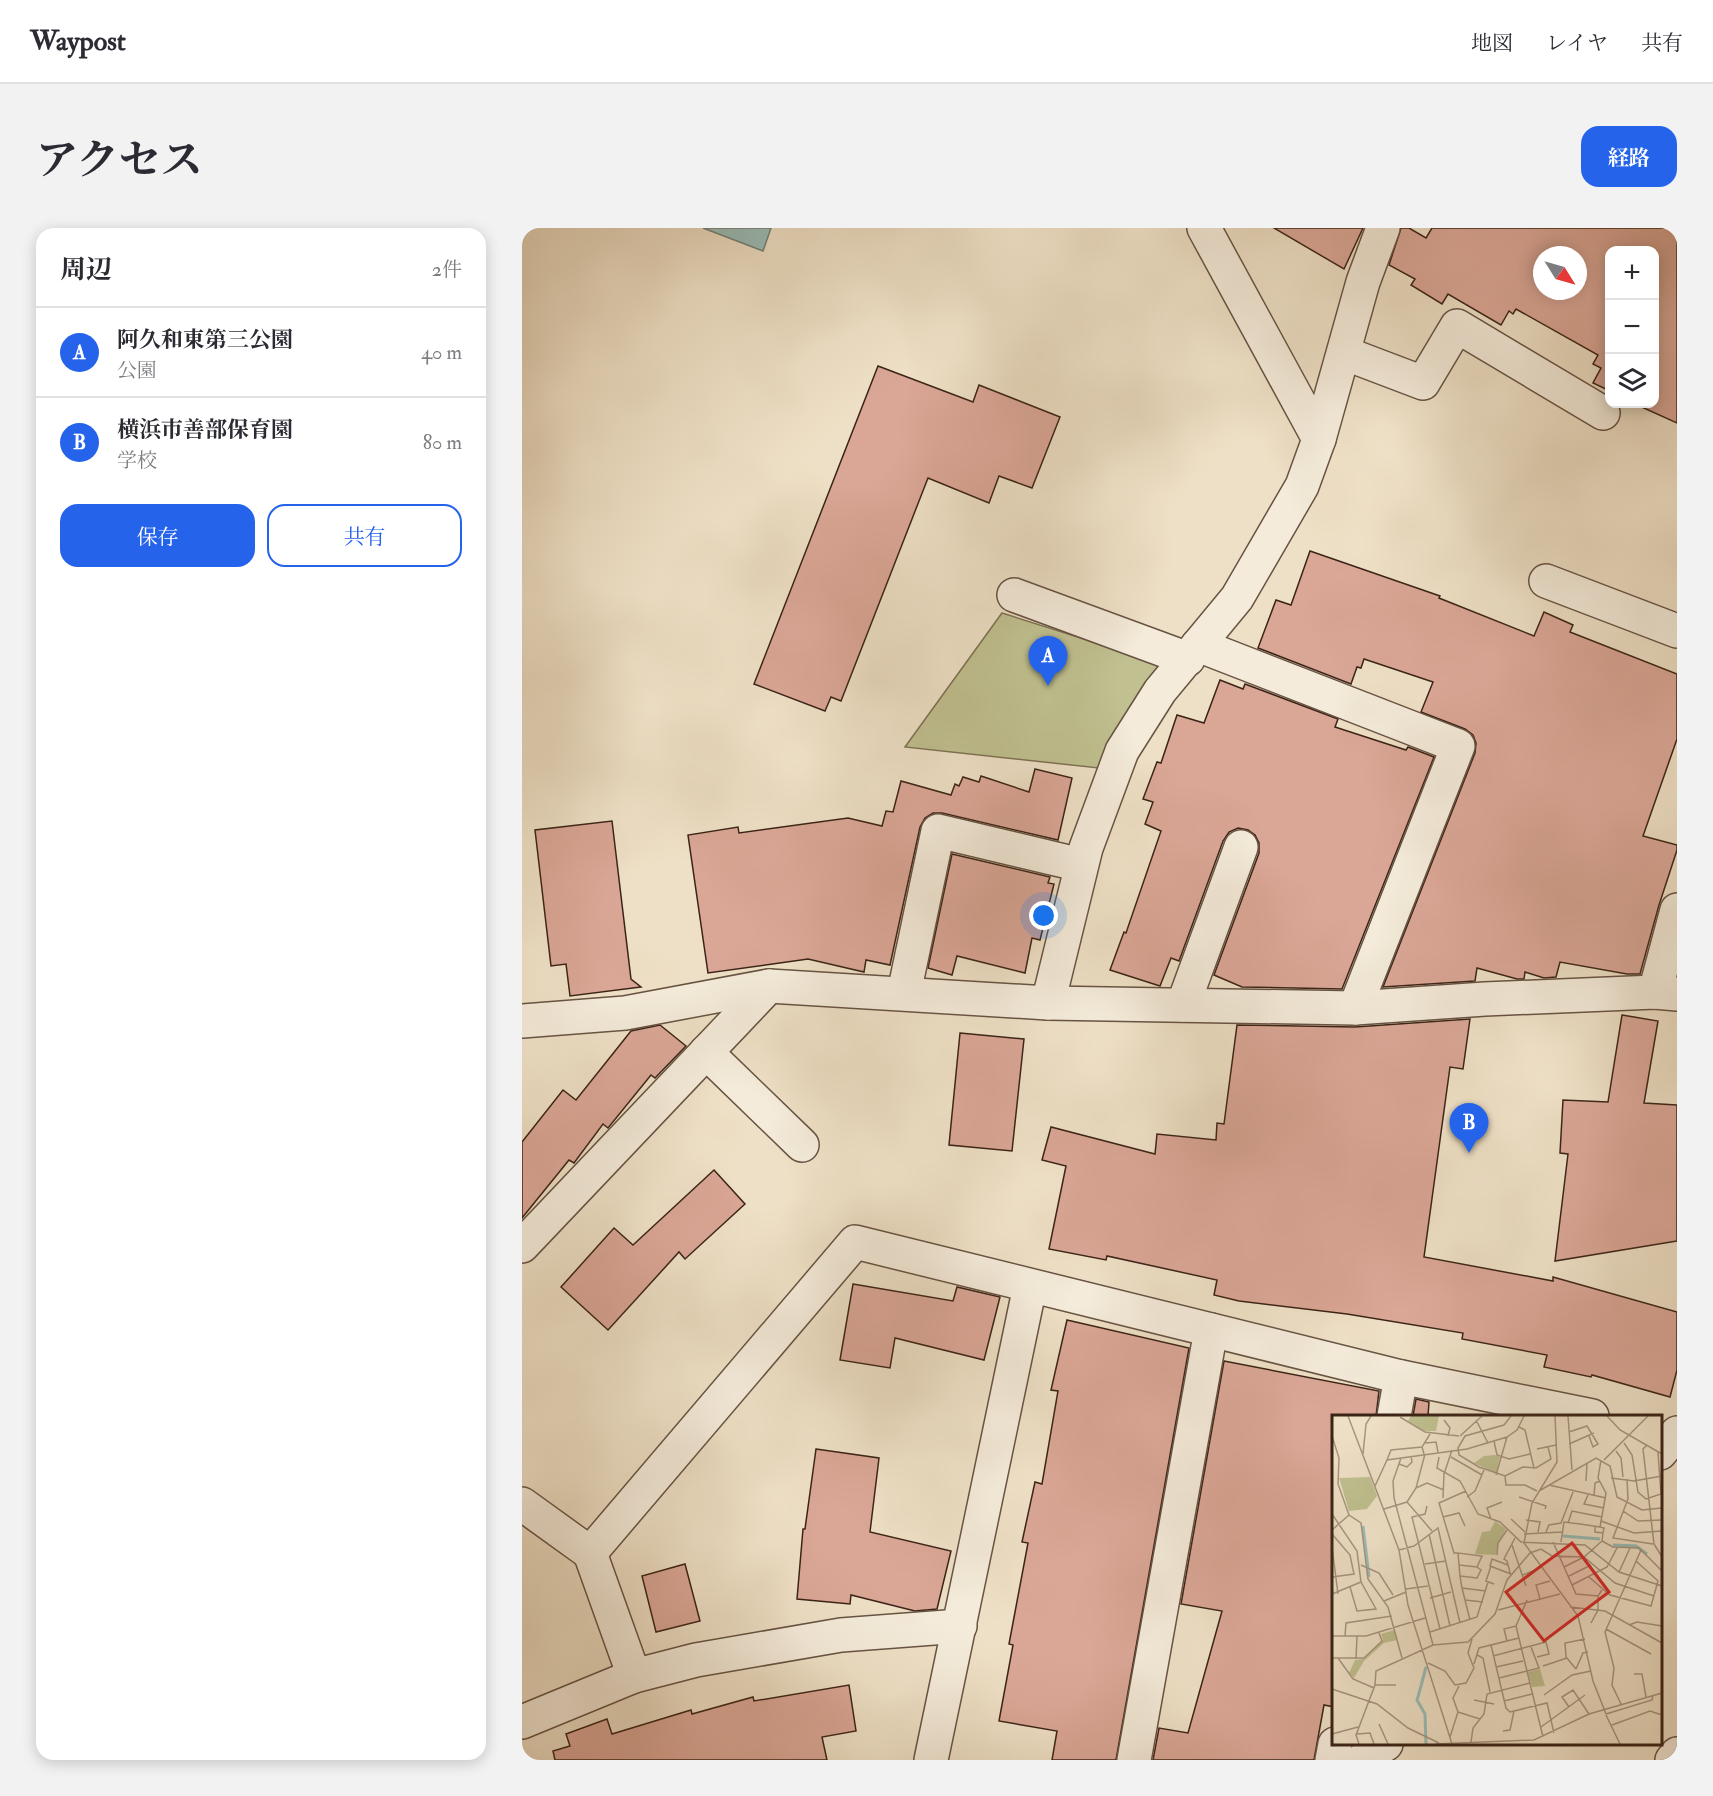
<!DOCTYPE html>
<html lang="ja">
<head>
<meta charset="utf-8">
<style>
  body { margin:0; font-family:"IM FELL Double Pica","Noto Serif JP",serif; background:#f2f2f3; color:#2b2b33 }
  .controls { position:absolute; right:18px; top:18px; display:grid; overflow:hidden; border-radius:12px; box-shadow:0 3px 15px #0003 }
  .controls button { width:54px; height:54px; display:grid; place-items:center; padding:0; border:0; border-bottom:2px solid #e1e1e2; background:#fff; color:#2b2b33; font:30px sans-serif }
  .compass { position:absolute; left:1011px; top:18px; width:54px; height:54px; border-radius:50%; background:#fff; box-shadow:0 3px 15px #0003; rotate:127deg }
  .you { position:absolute; left:522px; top:688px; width:21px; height:21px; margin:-15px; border:4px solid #fff; border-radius:50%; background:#1a73e8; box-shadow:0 0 0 9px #1a73e833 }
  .badge { display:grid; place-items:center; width:39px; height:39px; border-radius:50%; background:#2563eb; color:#fff; font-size:20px; font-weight:700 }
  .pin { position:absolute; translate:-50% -50px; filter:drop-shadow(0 2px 3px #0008) }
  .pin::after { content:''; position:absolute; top:32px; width:21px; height:18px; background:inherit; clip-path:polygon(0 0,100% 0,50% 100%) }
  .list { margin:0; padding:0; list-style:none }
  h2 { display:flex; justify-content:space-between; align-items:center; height:78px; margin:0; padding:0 24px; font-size:26px }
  h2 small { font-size:20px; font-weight:400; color:#7c7c81 }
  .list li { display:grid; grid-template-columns:39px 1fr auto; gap:18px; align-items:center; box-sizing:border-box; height:90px; padding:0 24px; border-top:2px solid #e1e1e2 }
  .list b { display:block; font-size:22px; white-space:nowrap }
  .list p { margin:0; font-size:20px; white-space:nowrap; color:#7c7c81 }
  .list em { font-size:20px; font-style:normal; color:#7c7c81 }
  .actions { display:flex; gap:12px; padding:18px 24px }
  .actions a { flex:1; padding:14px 0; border:2px solid #2563eb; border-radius:18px; text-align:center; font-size:21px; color:#2563eb }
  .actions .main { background:#2563eb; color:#fff }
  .icon { flex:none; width:33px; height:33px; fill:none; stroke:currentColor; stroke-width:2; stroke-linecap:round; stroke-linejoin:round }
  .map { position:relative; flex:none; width:1155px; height:1532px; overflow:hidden; border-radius:18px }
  header { display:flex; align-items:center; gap:36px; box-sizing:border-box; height:84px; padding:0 30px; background:#fff; border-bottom:2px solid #e1e1e2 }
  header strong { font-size:28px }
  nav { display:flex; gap:33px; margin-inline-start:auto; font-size:21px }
  .intro { display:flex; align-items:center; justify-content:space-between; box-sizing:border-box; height:144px; padding:0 36px }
  h1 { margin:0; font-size:42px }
  .button { padding:15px 27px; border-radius:18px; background:#2563eb; color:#fff; font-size:21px; font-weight:700 }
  main { display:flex; gap:36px; padding:0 36px }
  aside { flex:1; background:#fff; border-radius:18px; box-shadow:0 3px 15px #0003 }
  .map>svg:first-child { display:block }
  .green { fill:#c0c090; stroke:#7e7254; stroke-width:1.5 }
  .water { fill:#99bdb8; stroke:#738078; stroke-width:1.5 }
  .building { fill:#daa696; stroke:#3b2417; stroke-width:1.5; fill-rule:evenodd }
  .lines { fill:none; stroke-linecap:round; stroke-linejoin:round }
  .minor-casing { stroke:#685343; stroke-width:36 }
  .minor { stroke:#f4ebda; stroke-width:33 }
  .inset-river { fill:none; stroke:#99bdb8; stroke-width:3 }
  .inset-road { fill:none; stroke:#a69580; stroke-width:1.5 }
  .view { fill:#d62828; fill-opacity:0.15; stroke:#d62828; stroke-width:3 }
  .inset-edge { fill:none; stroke:#3b2417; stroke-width:3 }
</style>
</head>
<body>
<header>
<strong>Waypost</strong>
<nav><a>地図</a><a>レイヤ</a><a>共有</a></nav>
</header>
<div class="intro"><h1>アクセス</h1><a class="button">経路</a></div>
<main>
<aside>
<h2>周辺<small>2件</small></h2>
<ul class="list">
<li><span class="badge">A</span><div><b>阿久和東第三公園</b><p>公園</p></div><em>40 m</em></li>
<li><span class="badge">B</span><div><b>横浜市善部保育園</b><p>学校</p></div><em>80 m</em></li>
</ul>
<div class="actions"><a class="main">保存</a><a>共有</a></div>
</aside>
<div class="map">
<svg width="1155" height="1532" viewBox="0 0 1155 1532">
  <rect width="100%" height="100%" fill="#eee0c6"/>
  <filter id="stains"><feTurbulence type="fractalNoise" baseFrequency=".00333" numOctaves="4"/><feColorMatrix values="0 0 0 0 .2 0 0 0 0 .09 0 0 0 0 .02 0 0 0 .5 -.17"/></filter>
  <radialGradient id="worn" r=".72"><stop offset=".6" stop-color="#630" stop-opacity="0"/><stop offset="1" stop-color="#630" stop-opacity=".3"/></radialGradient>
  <!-- green -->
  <path class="green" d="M480 385 641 436 577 540 383 519Z"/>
  <!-- water -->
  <path class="water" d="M181 0H249L241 23Z"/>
  <!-- building -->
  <g class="building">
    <path d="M752 0H841L822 41Z"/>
    <path d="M879 0H887L904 10 910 0H1155V195L1113 176H1132V22H1088V163L1071 155 1079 140 1071 136 1076 127 994 81 991 86 987 83 979 97 926 66 920 76 889 57 893 51 867 37ZM1020 27H1056V63H1020Z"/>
    <path d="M356 138 451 174 457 157 538 189 510 260 477 248 467 275 406 250 319 473 309 469 303 483 232 456Z"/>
    <path d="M788 323 918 368 917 370 1012 408 1022 384 1051 397 1048 404 1155 446V511L1121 608 1155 617V622L1137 677 1118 746H1105L1038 734 1034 749 1022 750 1003 744 1002 751H995L955 740 953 753 861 759 953 525 954 515 951 507 943 501 899 484 911 454 842 431 839 440 835 439 829 456 736 420 754 372 769 377Z"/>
    <path d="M698 452 721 461 723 456 816 491 813 499 884 522 886 519 912 529 820 761 720 759 692 747 737 625V615L733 607 726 602 716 600 707 604 701 613 657 733 649 730 638 758 588 742 602 704 604 705 639 603 623 596 631 574 621 571 635 534 639 535 655 487 682 495Z"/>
    <path d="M513 541 550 550 536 612 420 585H411L403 590 398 599 368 737 344 732 342 744 286 731 186 745 166 607 216 599 217 605 326 590 360 598 364 583 371 584 379 553 429 567 433 556 437 558 441 549 457 554 459 548 507 564Z"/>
    <path d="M90 593 109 751 119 759 48 768 44 736 29 738 13 602Z"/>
    <path d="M430 626 528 649 526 655 532 656 518 712 510 710 503 745 435 728 430 747 406 740Z"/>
    <path d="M1100 787 1136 793 1122 875 1155 877V1013L1033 1033 1046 926 1038 925 1041 872 1086 874Z"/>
    <path d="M948 791 941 841 928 839 902 1029 1031 1053V1049L1155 1084V1142L1148 1169 1070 1147 1069 1149 1022 1139 1025 1127 940 1111 941 1105 825 1086 717 1073 692 1067 695 1052 585 1028 584 1032 527 1021 544 938 520 932 529 899 633 926 635 906 694 912 695 895 702 896 715 797 833 799Z"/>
    <path d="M138 797 164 818 133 850 129 847 86 900 81 896 52 935 47 932 0 990V914L41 862 54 872 109 803Z"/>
    <path d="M438 805 502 811 490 923 427 917Z"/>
    <path d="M192 942 223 976 163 1031 157 1024 86 1102 39 1059 92 1000 111 1017Z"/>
    <path d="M331 1056 431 1073 435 1059 478 1069 462 1132 373 1110 368 1140 318 1132Z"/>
    <path d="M545 1092 667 1120 594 1532H530L535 1503 477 1493 491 1417 487 1416 506 1315 500 1314 513 1254 520 1256 536 1163 529 1162Z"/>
    <path d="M702 1133 857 1163 854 1188H812V1479L802 1477 792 1532H631L637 1500 666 1505 700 1383 659 1376Z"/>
    <path d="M894 1171 907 1174 906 1188H891Z"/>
    <path d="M294 1221 357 1230 348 1304 429 1323 415 1381 393 1383 329 1367 328 1376 275 1371 281 1301H283Z"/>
    <path d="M163 1336 178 1393 134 1404 120 1348Z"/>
    <path d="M327 1457 334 1503 300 1509 305 1532H33L31 1523 48 1518 44 1506 85 1491 90 1506 169 1482 170 1486 231 1469 232 1473Z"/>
  </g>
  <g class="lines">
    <!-- minor casing -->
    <g class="minor-casing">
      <g id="minor">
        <path d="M682 0 797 211"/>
        <path d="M822 125 901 155 935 98 1081 185"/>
        <path d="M1024 353 1155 403"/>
        <path d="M492 367 666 431"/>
        <path d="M676 417 936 518 833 780"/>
        <path d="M1133 764 1155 682"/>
        <path d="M382 765 416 603 559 637"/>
        <path d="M526 775 564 620 600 523 638 463 715 370 780 258 797 211 841 54 861 0"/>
        <path d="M661 777 719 619"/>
        <path d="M0 793 103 785 247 758 526 775 833 780 963 771 1133 764 1155 766"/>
        <path d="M184 824 280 917"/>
        <path d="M0 1018 247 758"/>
        <path d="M872 1188 879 1149"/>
        <path d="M1138 1225 1155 1205"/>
        <path d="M0 1276 68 1325"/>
        <path d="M112 1448 68 1325 333 1014 879 1149 1070 1188"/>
        <path d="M0 1494 112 1448 174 1432 319 1407 438 1398"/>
        <path d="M409 1532 508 1058"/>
        <path d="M612 1532 689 1102"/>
        <path d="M810 1532 813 1516"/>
        <path d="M840 1532 864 1516"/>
        <path d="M1150 1532 1155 1526"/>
      </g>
    </g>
    <!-- minor -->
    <use href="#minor" class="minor"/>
  </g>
  <!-- overview -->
  <g transform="translate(810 1187)">
    <rect width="330" height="330" fill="#eee0c6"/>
    <path d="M79 1H107L104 16H92L76 6ZM163 40 168 42 164 58 142 48 152 41ZM38 62 45 81 35 94 17 96 7 63ZM163 106 174 114 166 128 164 140 143 139 150 117 158 116ZM62 215 65 225 52 228 32 246 22 263 17 258 23 245 31 244 51 225 49 219ZM208 254 213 271 200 272 196 257Z" fill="#c0c090"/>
    <path class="inset-river" d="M31 111 37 162M231 121 268 124M281 130 304 131 315 139M89 271 94 252M89 271 85 285 93 299 94 329"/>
    <path class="inset-road" d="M16 1 67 135 76 190 120 329M179 1 172 10 133 21 126 33 127 40 147 52 173 61 191 52 204 53 219 44 216 32M223 1 225 47 200 88 192 128 246 201 261 266 274 299M236 1 240 55M275 1 288 15 330 39M68 2 93 17 127 21M112 5 118 13 116 21M144 5 156 28M187 12 193 15 202 53M237 17 255 11 266 29 261 32 257 21M0 21 7 43 6 69 17 100 29 108 36 164 56 192 70 243M128 21 150 1M162 26 165 40 177 44 198 39M93 28 104 27 106 37M292 28 300 40 306 77 314 84 329 79 326 37M237 29 262 18M315 30 311 34 322 129 330 142M205 34 224 30M284 36 289 43 291 62M31 39 34 9 39 1M92 39 90 32 98 19M107 42 105 53 128 66 146 99 168 107 189 127 253 130 287 157 330 171M119 42 150 60M69 43 61 66 62 83 101 230M55 45 59 35 90 32M272 45 316 1M67 49 75 52 80 47 79 41M112 59 120 35M164 60 175 22M173 61 174 70H193L205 76M279 63 302 66 330 61M295 64 296 84 281 123 321 129M254 66 255 48M217 70 274 83M43 71 55 45 135 34 175 22 185 15 192 1M84 73 95 68 112 75M207 76 264 43 278 51 285 82 310 95 330 93M256 80 252 89 272 93M262 81 263 68 268 66M135 82 143 76 152 55M187 82 214 91 213 94M111 83 112 58M75 87 100 116M95 91 93 99 80 102 108 214M52 94 75 87 84 73 93 39M291 96 306 106 330 105M0 99 25 136 29 167 44 194 25 196 18 172M111 102 127 98 133 111M159 104 155 93 170 87M179 104 193 117M194 105 208 107 206 117M269 106 302 118 330 116M236 108 240 96 270 102M268 112 274 78 266 63 269 45M0 115 17 100M214 117 217 110 229 108 241 77M0 119 18 140 22 159 0 162M97 119 118 211M192 119 230 117M270 126 281 132 307 133 330 156M221 127 244 179 266 181 270 175M229 127 232 107 248 109 268 112 272 113 271 118 263 117V111M180 130 194 171M0 132 6 179M67 135 82 131 106 113 128 208M126 138H122L107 88 134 76M165 140 166 128 175 115M93 149 114 146M29 150 47 158 61 180M127 150 145 152 150 141 126 138 128 161 130 173 138 205M176 150 160 144 158 151 179 159 178 158 177 153 176 150 175 146 172 144 183 123M159 151 154 166 162 169M232 152 252 142 270 126 271 118M287 157 298 133M191 160 208 153M128 161 145 163 149 155 145 152M237 161 259 150M257 162 278 180 319 191 326 166 304 146M240 170 275 152 285 133M130 173 154 176M74 174 96 171M0 179 29 167M98 183 119 177M208 184 204 170 218 166M133 185 151 187M195 185 184 211 211 322M52 186 74 177M238 192 273 196 330 228M166 195 228 179M259 208 266 195V181M297 210 305 207 330 211M274 214 319 239M98 217 145 202 156 167M0 221H34L93 203M13 221 14 208 60 201M175 226 172 214 184 211M159 230 174 293 178 297 215 288 222 318M145 240 151 243 158 277M161 241 214 227 217 239 205 242M0 243H32L50 226 47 218M6 243 21 264 42 273M24 244 25 221M96 248 113 256 123 270 134 268 142 253 136 238 140 224M142 249 147 233 187 223M211 251 235 243M164 252 191 246M244 254 234 242 233 228 253 224M244 254 251 238 256 237M302 259H310L314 282M167 263 207 253 199 232M43 270H64M0 274 45 289 76 313 107 328M212 280 240 260 259 256M142 285 162 289M172 286 200 279M289 289 280 270 282 253 273 217 309 135M237 292 230 282 241 275 257 299M126 297 148 304M274 299 320 285 321 280M274 300 288 329M47 309 56 329M280 310 318 296 330 300M209 312 253 280M171 316 178 315 182 296M0 319 26 312M25 319 38 318 42 329M118 322 126 297 121 283 127 271M139 327 141 313 152 299 155 279 198 268M27 329 24 320 43 270 44 256 101 230 136 227 163 199 175 165 198 138 209 134 220 141 252 142 283 168 322 181M103 329 202 325 257 299 330 278"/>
    <path class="view" d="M240 128 277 177 212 226 174 177Z"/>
    <rect width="330" height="330" class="inset-edge"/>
  </g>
  <rect width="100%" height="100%" filter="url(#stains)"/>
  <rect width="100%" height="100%" fill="url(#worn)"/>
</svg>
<div class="controls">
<button>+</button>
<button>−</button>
<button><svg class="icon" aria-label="layers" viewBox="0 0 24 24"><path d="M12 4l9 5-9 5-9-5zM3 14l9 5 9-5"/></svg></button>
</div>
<svg class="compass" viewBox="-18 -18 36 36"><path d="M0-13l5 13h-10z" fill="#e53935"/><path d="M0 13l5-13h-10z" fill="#7c7c81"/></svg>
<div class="you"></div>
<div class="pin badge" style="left:526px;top:458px">A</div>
<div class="pin badge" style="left:947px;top:925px">B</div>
</div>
</main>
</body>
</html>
